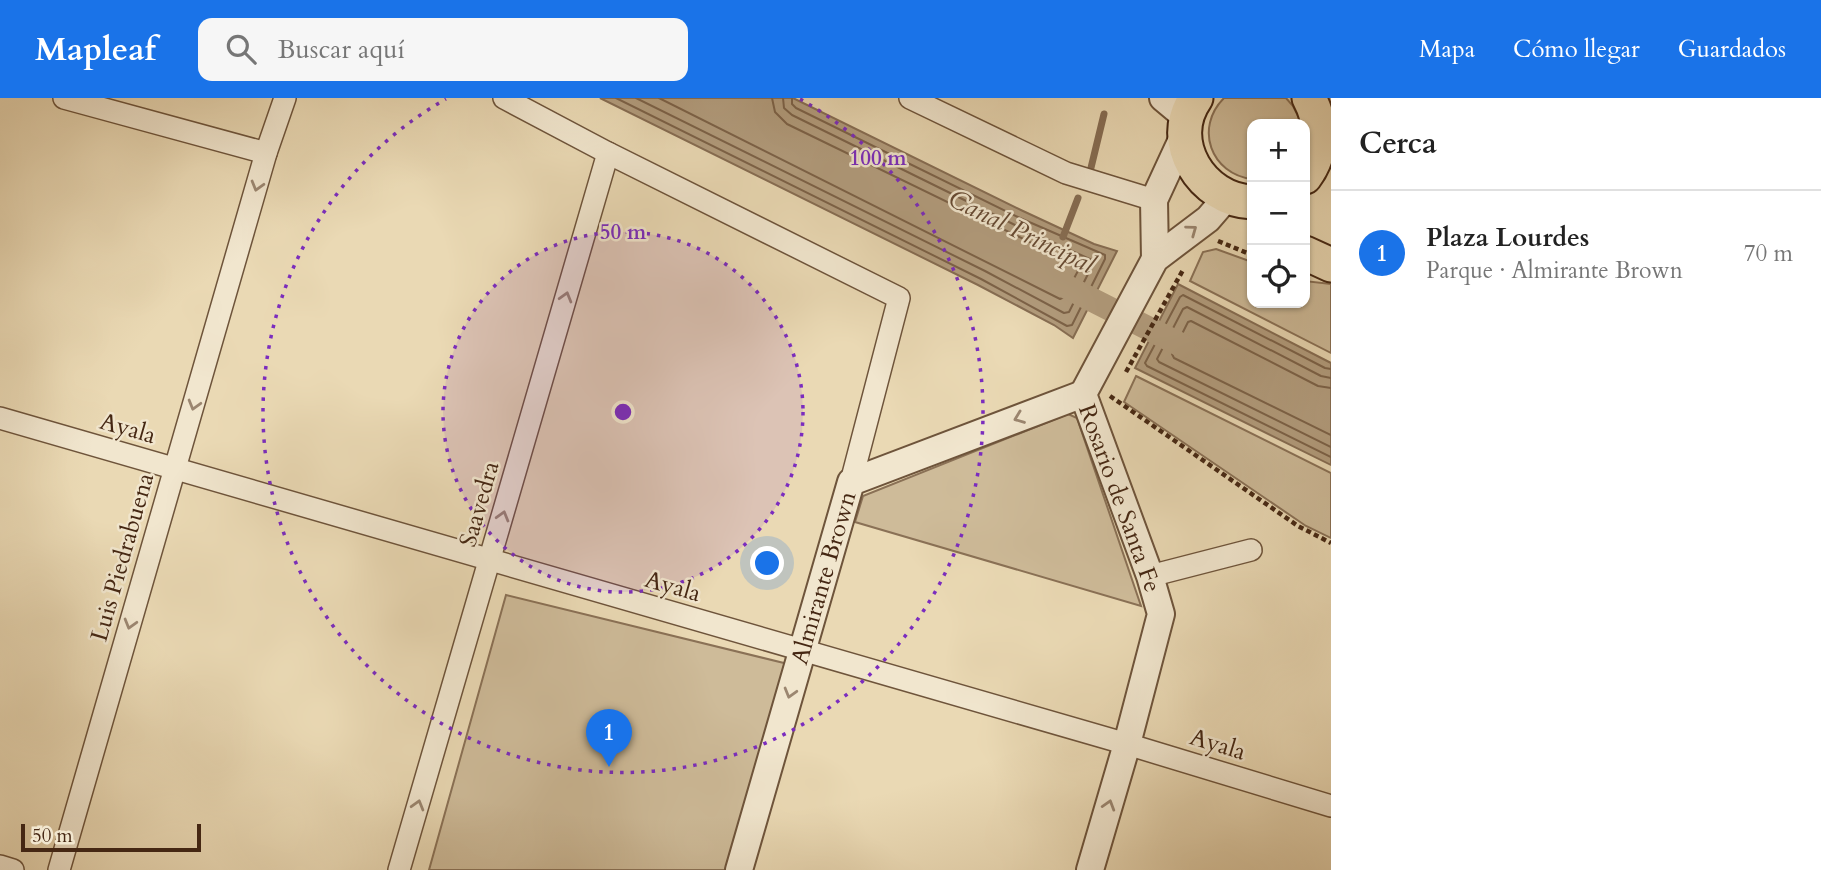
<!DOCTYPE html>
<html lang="es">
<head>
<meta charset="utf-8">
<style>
  body { margin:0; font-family:Cardo,serif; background:#f6f6f6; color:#222 }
  .controls { position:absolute; right:21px; top:21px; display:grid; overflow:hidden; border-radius:14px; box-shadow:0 2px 5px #0004 }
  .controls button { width:63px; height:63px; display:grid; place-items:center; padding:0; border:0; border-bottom:2px solid #e0e0e0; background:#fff; color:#222; font:35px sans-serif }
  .scale { position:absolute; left:21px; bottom:18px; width:180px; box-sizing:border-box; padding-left:7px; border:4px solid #452713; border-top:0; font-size:19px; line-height:24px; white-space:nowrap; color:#452713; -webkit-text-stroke:5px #f1e6ce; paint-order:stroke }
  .you { position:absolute; left:768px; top:466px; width:24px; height:24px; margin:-18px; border:5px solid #fff; border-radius:50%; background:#1a73e8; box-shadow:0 0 0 10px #1a73e833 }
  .badge { display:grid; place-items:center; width:46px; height:46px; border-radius:50%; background:#1a73e8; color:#fff; font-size:23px; font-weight:700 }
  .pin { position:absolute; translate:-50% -58px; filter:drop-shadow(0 2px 4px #0008) }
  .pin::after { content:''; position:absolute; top:37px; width:24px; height:21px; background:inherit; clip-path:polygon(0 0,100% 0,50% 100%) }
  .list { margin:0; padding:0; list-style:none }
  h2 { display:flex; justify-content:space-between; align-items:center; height:91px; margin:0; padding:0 28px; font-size:30px }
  h2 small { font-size:23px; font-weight:400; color:#767676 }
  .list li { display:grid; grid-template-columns:46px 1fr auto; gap:21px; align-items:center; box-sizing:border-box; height:126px; padding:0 28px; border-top:2px solid #e0e0e0 }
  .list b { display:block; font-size:26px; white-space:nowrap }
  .list p { margin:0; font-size:23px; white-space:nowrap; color:#767676 }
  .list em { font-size:23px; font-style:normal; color:#767676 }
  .icon { flex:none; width:38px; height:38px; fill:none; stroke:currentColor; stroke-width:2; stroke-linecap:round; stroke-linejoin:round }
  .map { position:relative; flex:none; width:1331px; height:772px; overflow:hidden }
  header { display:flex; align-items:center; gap:42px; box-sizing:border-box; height:98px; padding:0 35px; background:#1a73e8; color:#fff }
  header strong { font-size:33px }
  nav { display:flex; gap:38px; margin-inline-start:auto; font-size:24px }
  .search { width:490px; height:63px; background:#f6f6f6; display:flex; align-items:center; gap:18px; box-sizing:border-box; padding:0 24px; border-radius:14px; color:#767676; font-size:26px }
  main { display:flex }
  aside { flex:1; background:#fff }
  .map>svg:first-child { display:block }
  .green { fill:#cebb99; stroke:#8a7156; stroke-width:2 }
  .water { fill:#b29c7d; stroke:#866d53; stroke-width:2 }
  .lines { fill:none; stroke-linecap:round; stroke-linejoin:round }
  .shore { stroke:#7c6248; stroke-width:2 }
  .stream { stroke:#866d53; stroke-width:7 }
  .canal { stroke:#b29c7d; stroke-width:24 }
  .minor-casing { stroke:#6e543b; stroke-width:24 }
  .tertiary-casing { stroke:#6e543b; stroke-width:30 }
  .primary-casing { stroke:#452713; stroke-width:37 }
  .path { stroke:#452713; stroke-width:4.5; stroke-dasharray:5 3.5; stroke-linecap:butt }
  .minor { stroke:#f1e6ce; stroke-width:21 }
  .tertiary { stroke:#f1e6ce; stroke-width:26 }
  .primary { stroke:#ead9b4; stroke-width:33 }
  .oneway { stroke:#9b8670 }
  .ring { fill:none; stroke:#7b2cbf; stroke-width:3.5; stroke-dasharray:3.5 7 }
  .labels { text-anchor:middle; stroke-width:5; stroke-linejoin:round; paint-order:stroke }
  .street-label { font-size:24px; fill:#452713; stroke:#f1e6ce }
  .water-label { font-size:26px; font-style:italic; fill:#664a33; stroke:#f1e6ce }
  .centre { fill:#7b2cbf; stroke:#f1e6ce; stroke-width:3.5 }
  .ring-label { font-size:21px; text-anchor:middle; font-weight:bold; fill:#7b2cbf; stroke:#f1e6ce; stroke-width:5; stroke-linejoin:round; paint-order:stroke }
</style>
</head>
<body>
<header>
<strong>Mapleaf</strong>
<div class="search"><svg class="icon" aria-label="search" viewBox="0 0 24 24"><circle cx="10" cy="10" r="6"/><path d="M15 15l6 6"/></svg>Buscar aquí</div>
<nav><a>Mapa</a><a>Cómo llegar</a><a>Guardados</a></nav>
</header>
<main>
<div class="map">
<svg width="1331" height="772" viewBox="0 0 1331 772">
  <rect width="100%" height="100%" fill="#ead9b4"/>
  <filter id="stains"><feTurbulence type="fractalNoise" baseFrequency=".00286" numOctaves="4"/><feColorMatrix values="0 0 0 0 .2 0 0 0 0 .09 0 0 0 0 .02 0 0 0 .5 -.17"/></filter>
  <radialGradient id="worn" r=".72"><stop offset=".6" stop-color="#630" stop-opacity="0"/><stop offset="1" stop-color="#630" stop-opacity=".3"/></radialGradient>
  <!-- green -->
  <g class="green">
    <path d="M1224 0H1286L1293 8 1301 24V26H1252V81C1211 76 1194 30 1224 0Z"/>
    <path d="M1216 151 1252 164V205H1305V183L1331 186V255L1190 183 1203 154Z"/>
    <path d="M1136 278 1331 375V440L1306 428 1124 304Z"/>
    <path d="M1068 316 1077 320 1141 508 855 424 863 398Z"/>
    <path d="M506 497 788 566 731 772H429Z"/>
  </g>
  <!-- water -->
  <g class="water">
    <path d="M600 0H793L1023 113 1094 146 1117 153 1073 240 1054 227 978 187Z"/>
    <path d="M1178 186 1331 265V367L1135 270Z"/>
  </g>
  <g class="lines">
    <!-- shore -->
    <g class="shore">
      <path d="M616 0 981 181 1067 228 1072 227 1105 161V157L1020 120 796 10 792 6V0"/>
      <path d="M636 0 985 173 1064 215 1069 214 1093 166 1092 162 1017 128 792 17 784 10 783 0"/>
      <path d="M659 0 1060 201 1064 199 1079 171 1077 167 787 26 775 14 772 0"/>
      <path d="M1331 271 1325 270 1183 197 1180 199 1145 265 1147 268 1331 359"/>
      <path d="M1331 280 1321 278 1187 209 1183 211 1157 261 1159 264 1331 349"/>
      <path d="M1331 290 1318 288 1191 223 1188 224 1172 256 1174 260 1331 337"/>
    </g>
    <!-- stream -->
    <g class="stream">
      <path d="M1089 78 1104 16"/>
      <path d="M1063 139 1078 100"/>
    </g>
    <!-- canal -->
    <path class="canal" d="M1063 187 1183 248"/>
    <!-- minor casing -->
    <g class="minor-casing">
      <g id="minor">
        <path d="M64 0 266 55"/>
        <path d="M504 0 608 55 899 200 851 384"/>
        <path d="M910 0 1066 75 1154 102"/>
        <path d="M0 320 1127 646 1331 708"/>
        <path d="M1150 478 1251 452"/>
        <path d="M0 768 13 772"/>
        <path d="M59 772 266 55 285 0"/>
        <path d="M399 772 608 55"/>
      </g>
    </g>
    <!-- tertiary casing -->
    <g class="tertiary-casing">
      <g id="tertiary">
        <path d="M1163 0 1187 20"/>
        <path d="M1155 161 1154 102 1185 35"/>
        <path id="s1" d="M739 772 851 384 1083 296"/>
        <path d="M1090 772 1127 646 1161 516 1150 478 1083 296 1155 161 1208 121 1227 99"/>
      </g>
    </g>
    <!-- primary casing -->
    <g class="primary-casing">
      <g id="primary">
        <path d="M1196 0C1165 44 1202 102 1252 104"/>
        <path d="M1305 79C1323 55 1323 26 1309 0"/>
        <path d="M1305 155 1331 167"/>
      </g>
    </g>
    <!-- path -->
    <g class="path">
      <path d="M1218 143 1252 157"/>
      <path d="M1126 274 1183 172"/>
      <path d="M1110 298 1298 428 1331 445"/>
    </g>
    <!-- minor -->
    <use href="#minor" class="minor"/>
    <!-- tertiary -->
    <use href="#tertiary" class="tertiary"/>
    <!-- primary -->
    <use href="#primary" class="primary"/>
  </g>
  <!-- one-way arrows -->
  <defs><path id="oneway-chevron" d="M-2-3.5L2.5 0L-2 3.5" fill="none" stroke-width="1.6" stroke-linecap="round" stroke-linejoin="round" transform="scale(1.75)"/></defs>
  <g class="oneway">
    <use href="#oneway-chevron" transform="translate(257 88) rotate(106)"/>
    <use href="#oneway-chevron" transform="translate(1192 132) rotate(-36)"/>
    <use href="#oneway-chevron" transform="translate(566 199) rotate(-74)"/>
    <use href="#oneway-chevron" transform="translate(194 307) rotate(106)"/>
    <use href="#oneway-chevron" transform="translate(1019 320) rotate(159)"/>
    <use href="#oneway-chevron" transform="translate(503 418) rotate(-74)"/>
    <use href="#oneway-chevron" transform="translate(130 526) rotate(106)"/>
    <use href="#oneway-chevron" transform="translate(790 595) rotate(106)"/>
    <use href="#oneway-chevron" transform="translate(418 707) rotate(-74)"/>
    <use href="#oneway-chevron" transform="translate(1109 707) rotate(-73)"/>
  </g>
  <!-- distance rings -->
  <circle cx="623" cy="314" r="180" fill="#7b2cbf" fill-opacity=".12"/>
  <g class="ring">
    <circle cx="623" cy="314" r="180"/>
    <path d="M800 1A360 360 0 1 1 446 1"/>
  </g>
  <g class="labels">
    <!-- street labels -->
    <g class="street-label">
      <text transform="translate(128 330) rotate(16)" y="8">Ayala</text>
      <text transform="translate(1120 400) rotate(70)" y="8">Rosario de Santa Fe</text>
      <text transform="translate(479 406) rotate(-74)" y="8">Saavedra</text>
      <text transform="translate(122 459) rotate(-74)" y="8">Luis Piedrabuena</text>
      <text dy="8" stroke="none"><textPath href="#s1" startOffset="304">Almirante Brown</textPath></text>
      <text transform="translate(673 488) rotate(16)" y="8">Ayala</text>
      <text transform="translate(1218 646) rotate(17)" y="8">Ayala</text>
    </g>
    <!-- water labels -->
    <g class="water-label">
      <text transform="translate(1022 133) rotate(26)" y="9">Canal Principal</text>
    </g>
  </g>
  <circle cx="623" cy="314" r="10" class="centre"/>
  <g class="ring-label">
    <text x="878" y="67">100 m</text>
    <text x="623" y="141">50 m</text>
  </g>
  <rect width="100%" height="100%" filter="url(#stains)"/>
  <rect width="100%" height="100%" fill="url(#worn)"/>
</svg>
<div class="controls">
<button>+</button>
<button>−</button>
<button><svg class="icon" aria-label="locate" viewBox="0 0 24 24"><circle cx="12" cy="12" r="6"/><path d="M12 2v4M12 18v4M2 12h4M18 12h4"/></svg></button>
</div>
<div class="scale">50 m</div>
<div class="you"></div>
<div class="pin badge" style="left:609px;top:669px">1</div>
</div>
<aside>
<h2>Cerca<small></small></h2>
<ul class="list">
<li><span class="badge">1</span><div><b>Plaza Lourdes</b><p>Parque · Almirante Brown</p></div><em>70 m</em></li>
</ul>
</aside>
</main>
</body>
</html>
